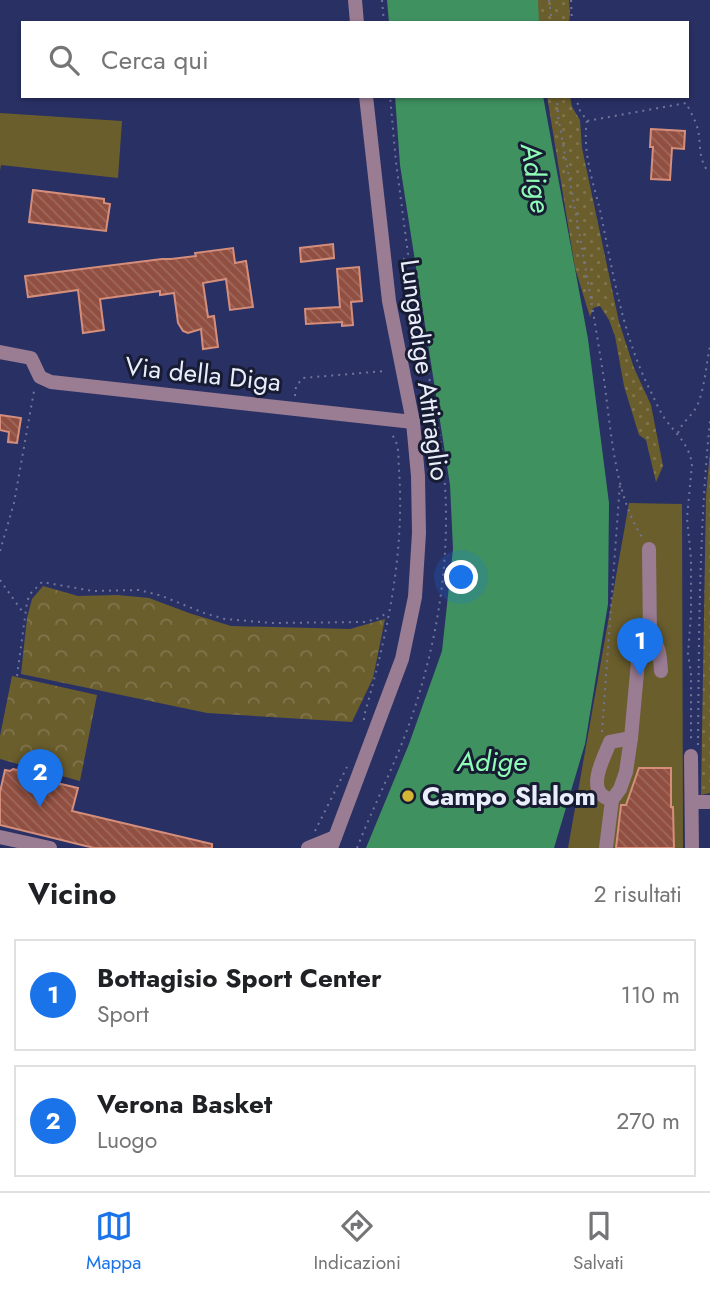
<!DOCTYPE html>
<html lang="it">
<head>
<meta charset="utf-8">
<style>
  body { margin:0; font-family:Jost,sans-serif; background:#f2f2f2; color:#202124 }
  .you { position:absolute; left:462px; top:578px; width:24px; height:24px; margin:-18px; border:5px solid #fff; border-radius:50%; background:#1a73e8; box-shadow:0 0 0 10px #1a73e833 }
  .badge { display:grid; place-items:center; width:46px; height:46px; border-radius:50%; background:#1a73e8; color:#fff; font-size:23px; font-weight:700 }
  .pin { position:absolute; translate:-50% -58px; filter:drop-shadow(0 2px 4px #0008) }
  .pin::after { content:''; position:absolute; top:37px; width:24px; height:21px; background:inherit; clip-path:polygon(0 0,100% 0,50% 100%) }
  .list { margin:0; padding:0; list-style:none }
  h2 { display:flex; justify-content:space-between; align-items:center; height:91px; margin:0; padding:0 28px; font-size:30px }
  h2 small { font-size:23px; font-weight:400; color:#757577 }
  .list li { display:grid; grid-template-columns:46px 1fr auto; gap:21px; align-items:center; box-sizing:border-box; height:112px; margin:0 14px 14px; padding:0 14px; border:2px solid #e0e0e0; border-radius:0px }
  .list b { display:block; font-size:26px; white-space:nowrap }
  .list p { margin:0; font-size:23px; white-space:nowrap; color:#757577 }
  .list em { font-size:23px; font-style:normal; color:#757577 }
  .icon { flex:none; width:38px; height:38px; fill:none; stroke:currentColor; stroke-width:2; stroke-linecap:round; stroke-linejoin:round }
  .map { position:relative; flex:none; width:710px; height:848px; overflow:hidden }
  .search { position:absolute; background:#fff; box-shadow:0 2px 5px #0004; left:21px; right:21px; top:21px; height:77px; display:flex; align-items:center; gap:18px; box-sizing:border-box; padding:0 24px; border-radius:0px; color:#757577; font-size:26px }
  .sheet { height:343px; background:#fff }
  nav { display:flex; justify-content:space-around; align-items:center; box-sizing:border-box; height:98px; border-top:2px solid #e0e0e0; background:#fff; font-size:19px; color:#757577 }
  nav a { display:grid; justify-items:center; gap:4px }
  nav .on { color:#1a73e8 }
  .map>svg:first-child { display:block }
  .grass { fill:url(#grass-dots) }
  .forest { fill:url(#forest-crowns) }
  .garden { fill:#6b5e2d }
  .water { fill:#3f9160 }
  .building { fill:url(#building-back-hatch); stroke:#d58e7c; stroke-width:2 }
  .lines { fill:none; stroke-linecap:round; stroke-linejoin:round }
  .path { stroke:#70759b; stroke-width:2; stroke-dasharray:2 5; stroke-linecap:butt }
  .minor { stroke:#9a7c93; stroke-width:14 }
  .poi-dot { fill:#d5b535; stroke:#171c33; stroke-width:2.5 }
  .labels { text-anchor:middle; stroke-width:6; stroke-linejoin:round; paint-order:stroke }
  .street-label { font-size:26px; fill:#eaedfa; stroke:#171c33 }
  .poi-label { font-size:26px; font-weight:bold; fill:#eaedfa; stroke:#171c33; text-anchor:start }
  .water-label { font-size:28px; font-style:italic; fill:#8efcb6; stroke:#171c33 }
</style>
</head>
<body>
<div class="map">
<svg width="710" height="848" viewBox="0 0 710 848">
  <defs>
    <pattern id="grass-dots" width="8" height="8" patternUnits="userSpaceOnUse" patternTransform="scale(1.75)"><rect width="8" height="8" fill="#6b5e2d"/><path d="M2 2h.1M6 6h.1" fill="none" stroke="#80754c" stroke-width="1.8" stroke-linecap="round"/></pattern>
    <pattern id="forest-crowns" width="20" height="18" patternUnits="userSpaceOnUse" patternTransform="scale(1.75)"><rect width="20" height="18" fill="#6b5e2d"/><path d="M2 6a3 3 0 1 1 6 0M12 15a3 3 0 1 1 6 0" fill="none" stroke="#80754c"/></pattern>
    <pattern id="building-back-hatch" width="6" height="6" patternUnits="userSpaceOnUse" patternTransform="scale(1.75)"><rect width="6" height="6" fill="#904f40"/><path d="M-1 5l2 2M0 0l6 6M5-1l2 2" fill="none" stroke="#a0695c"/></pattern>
  </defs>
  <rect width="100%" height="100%" fill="#293064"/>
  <!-- grass -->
  <g class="grass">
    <path d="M535 0H569L570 14 569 23H537Z"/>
    <path d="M547 96H570L572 107 580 120 582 148 619 322 634 368 651 405 663 466 656 482 646 440 639 435 624 386 615 336 609 320 600 306 593 308 590 317 575 268Z"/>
    <path d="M710 451V793L701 795 706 496Z"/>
  </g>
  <!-- forest -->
  <g class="forest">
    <path d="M43 586 78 596 118 595 149 598 189 613 231 626 350 629 385 619 373 678 352 722 207 713 21 674 27 618 32 599Z"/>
    <path d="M12 676 97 695 80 781 0 759V736Z"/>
  </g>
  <!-- garden -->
  <g class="garden">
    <path d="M0 113 122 121 118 178 1 165 0 171Z"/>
    <path d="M629 503 682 504 683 848H568Z"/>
  </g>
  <!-- water -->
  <g class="water">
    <path d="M387 0H538L539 23H389Z"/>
    <path d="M395 96H543L588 339 609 503 608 604 585 744 554 848H366L409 744 442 651 453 549 450 485 400 165Z"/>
  </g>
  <!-- building -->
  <g class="building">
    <path d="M651 129 685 131 684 149 672 148 670 180 651 179 653 147H650Z"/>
    <path d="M33 190 104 199V203L110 204 106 231 29 222Z"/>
    <path d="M333 244 334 258 301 262 300 248Z"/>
    <path d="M233 248 235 263 246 261 253 307 230 310 226 279 203 283 208 317 214 316 218 347 203 349 201 329 188 333 183 331 178 323 174 293 160 295V291L100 299 104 330 83 333 78 290 28 297 25 276 162 259H171L196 256 195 253Z"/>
    <path d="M359 267 362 301 351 302 353 325 342 326V322L306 324 305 309 340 307 337 269Z"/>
    <path d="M0 415 21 418 17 443 8 442 9 432 0 430Z"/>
    <path d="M639 768H671V807H673L674 848H616L621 805H626Z"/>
    <path d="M13 769 22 771 23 775 78 788 72 811 212 844V848H94L0 825V792L5 770 10 771Z"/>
  </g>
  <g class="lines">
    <!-- path -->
    <g class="path">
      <path d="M382 0 384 23"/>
      <path d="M549 0 552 23"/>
      <path d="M571 0 572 23"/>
      <path d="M557 96 558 116C573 200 589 283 602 367 611 421 612 490 642 537"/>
      <path d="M576 96 579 109 587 121 686 103C690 111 696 121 698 130 701 144 698 157 707 170H710"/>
      <path d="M587 121C582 150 593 182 600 210 613 272 622 334 650 390 655 400 659 410 665 419 676 434 689 444 692 464L687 518 691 559V614L688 654 691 673V742"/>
      <path d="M295 396 296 386 303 378 385 371"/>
      <path d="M678 433C682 422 692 416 697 406 705 388 706 365 710 346"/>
      <path d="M431 476 443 475"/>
      <path d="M0 551 14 503 34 391"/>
      <path d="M0 580 24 614"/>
      <path d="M17 676 27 602 30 594 42 582 93 591 139 590 162 596 204 613 225 619 272 623 365 622 379 618 388 612"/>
      <path d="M364 720V716C387 636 405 554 399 470 398 457 400 443 391 434"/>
      <path d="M602 732 620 483"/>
      <path d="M698 745C699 637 699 529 710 421"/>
      <path d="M315 831 347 767"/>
      <path d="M357 848C375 802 399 757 414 710 444 619 455 522 438 427 432 388 423 350 417 311L411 308 404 259 408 254 396 162 390 96"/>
    </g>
    <!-- minor -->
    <g class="minor">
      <path d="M355 0 357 23"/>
      <path d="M0 352 31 358 40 377 51 382 413 422"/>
      <path d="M649 549 650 636"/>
      <path d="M691 756 692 848"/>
      <path d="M612 800C609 799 605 798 602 795 589 784 605 755 610 742L631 738"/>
      <path d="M693 804 697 802H710"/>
      <path d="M0 837 50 848"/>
      <path d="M308 848 335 837"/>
      <path d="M331 848 402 659 415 597 419 533 418 476 413 422 389 301 366 96"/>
      <path d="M606 848 612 800 620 789 626 772 631 738 639 651 643 641 650 636C660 645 660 658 661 671"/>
    </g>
  </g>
  <!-- markers -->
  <circle class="poi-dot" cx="408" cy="796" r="7"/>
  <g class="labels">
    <!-- street labels -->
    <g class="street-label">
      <text transform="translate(425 370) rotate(82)" y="9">Lungadige Attiraglio</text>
      <text transform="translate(203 374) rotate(6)" y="9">Via della Diga</text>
    </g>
    <!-- poi labels -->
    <g class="poi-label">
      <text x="422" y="805">Campo Slalom</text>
    </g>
    <!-- water labels -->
    <g class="water-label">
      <text transform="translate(536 178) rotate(81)" y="10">Adige</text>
      <text x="492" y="771">Adige</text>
    </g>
  </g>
</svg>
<div class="you"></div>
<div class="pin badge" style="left:640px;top:676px">1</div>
<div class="pin badge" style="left:40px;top:807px">2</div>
<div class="search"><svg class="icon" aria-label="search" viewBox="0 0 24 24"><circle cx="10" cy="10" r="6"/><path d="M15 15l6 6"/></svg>Cerca qui</div>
</div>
<section class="sheet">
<h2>Vicino<small>2 risultati</small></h2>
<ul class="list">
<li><span class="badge">1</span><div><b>Bottagisio Sport Center</b><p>Sport</p></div><em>110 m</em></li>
<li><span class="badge">2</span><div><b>Verona Basket</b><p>Luogo</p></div><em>270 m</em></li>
</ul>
</section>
<nav>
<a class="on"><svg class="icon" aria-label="map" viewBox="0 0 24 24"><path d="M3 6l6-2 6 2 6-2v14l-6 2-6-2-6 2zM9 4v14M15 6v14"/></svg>Mappa</a>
<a><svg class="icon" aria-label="directions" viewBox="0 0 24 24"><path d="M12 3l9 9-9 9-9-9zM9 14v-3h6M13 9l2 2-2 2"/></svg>Indicazioni</a>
<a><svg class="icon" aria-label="saved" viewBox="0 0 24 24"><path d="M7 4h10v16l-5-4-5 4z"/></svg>Salvati</a>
</nav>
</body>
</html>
